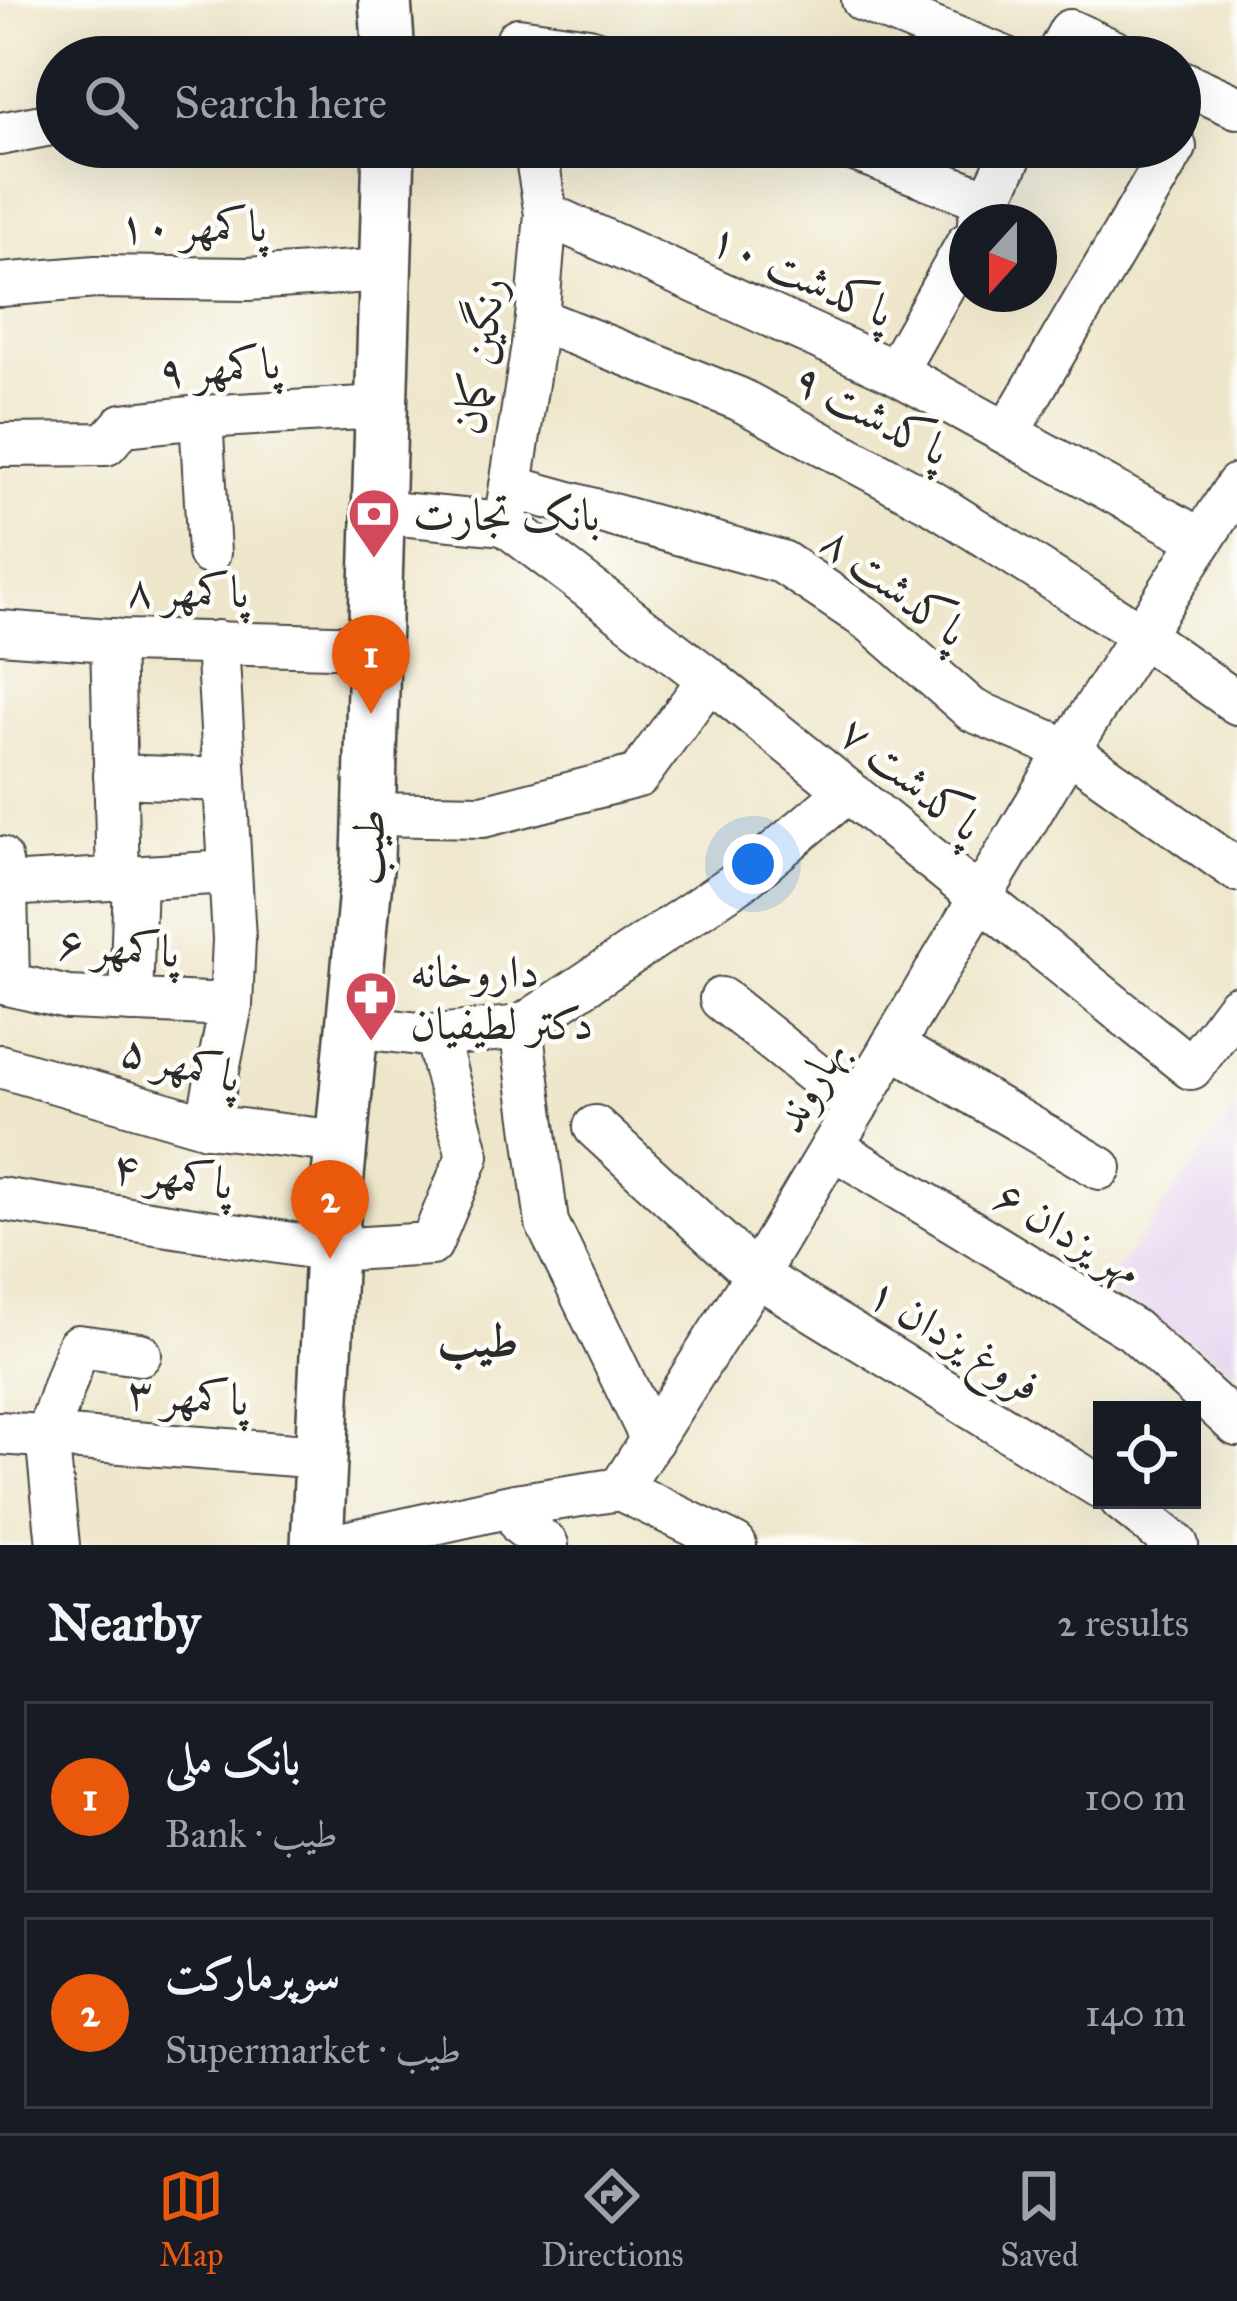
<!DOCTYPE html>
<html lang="en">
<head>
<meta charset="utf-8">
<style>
  body { margin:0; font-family:"IM FELL Great Primer",Amiri,serif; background:#242831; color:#f1f3f6 }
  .controls { position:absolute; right:36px; bottom:36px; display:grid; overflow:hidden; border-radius:0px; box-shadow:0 12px 48px #0002 }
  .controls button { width:108px; height:108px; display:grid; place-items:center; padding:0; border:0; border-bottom:3px solid #363941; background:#171b24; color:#f1f3f6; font:60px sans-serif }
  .compass { position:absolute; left:949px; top:204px; width:108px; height:108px; border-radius:50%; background:#171b24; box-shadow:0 12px 48px #0002; rotate:201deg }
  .you { position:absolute; left:753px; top:864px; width:42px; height:42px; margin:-30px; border:9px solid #fff; border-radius:50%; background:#1a73e8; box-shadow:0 0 0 18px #1a73e833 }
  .badge { display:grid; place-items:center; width:78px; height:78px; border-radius:50%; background:#ea580c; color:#fff; font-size:39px; font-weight:700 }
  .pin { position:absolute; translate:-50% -99px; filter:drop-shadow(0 3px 6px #0008) }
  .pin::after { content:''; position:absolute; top:63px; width:42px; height:36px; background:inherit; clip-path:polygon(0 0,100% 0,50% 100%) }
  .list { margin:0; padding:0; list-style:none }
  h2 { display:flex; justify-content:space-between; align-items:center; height:156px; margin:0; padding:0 48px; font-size:51px }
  h2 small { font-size:39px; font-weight:400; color:#9ea1a6 }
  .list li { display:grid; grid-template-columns:78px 1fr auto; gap:36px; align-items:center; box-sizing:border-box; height:192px; margin:0 24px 24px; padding:0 24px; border:3px solid #363941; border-radius:0px }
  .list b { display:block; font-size:45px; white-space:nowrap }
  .list p { margin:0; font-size:39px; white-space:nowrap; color:#9ea1a6 }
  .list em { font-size:39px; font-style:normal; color:#9ea1a6 }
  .icon { flex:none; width:66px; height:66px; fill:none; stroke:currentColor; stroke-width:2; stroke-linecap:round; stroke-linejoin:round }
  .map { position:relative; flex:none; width:1237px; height:1545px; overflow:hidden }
  .search { position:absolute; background:#171b24; box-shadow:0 12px 48px #0002; left:36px; right:36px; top:36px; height:132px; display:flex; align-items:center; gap:30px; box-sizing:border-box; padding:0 42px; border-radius:66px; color:#9ea1a6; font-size:45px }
  .sheet { height:588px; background:#171b24 }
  nav { display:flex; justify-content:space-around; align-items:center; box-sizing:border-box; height:168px; border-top:3px solid #363941; background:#171b24; font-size:33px; color:#9ea1a6 }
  nav a { display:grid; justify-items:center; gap:6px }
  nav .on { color:#ea580c }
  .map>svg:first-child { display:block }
  .built { fill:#e5d3f1 }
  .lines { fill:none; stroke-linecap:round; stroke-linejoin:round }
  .minor-casing { stroke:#484743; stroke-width:46 }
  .major-casing { stroke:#484743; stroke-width:56 }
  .minor { stroke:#fff; stroke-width:42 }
  .major { stroke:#fff; stroke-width:51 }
  .labels { text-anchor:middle; stroke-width:9; stroke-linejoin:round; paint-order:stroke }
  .street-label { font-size:45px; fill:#2b2b2b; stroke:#fdfcf7 }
  .poi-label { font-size:45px; fill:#2b2b2b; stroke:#fdfcf7; text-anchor:start }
  .neighbourhood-label { font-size:48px; font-weight:bold; fill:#2b2b2b; stroke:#fdfcf7 }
</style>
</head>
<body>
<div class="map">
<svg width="1237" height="1545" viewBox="0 0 1237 1545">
  <rect width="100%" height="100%" fill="#fdfcf7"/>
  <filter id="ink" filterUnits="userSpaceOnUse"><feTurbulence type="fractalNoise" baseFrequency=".00833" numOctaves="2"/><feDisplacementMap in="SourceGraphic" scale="24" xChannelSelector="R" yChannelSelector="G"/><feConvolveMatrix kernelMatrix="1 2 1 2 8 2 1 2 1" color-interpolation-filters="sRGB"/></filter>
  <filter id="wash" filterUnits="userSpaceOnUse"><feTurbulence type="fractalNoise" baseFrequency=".004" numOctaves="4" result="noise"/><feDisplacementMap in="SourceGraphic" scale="48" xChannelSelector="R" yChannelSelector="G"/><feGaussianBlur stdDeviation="2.7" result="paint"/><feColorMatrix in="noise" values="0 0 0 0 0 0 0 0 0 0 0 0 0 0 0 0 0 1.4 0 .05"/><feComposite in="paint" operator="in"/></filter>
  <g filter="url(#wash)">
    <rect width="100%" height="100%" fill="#eee6ca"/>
    <!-- built -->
    <path class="built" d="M1237 1108V1370L1103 1288Z"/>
  </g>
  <g filter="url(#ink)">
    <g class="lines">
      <!-- minor casing -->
      <g class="minor-casing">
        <g id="minor">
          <path d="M863 0 1003 57"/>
          <path d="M518 39 589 49 611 57"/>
          <path d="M1056 57 1070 31 1126 57"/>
          <path d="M1180 81 1237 107"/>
          <path d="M0 134 57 123"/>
          <path d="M847 147 991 202"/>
          <path d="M546 214 895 372 1202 540"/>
          <path d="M979 222 1015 147"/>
          <path d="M0 285 96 277 248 279 385 270"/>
          <path d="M537 319 739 399 935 504 1140 634 1237 703"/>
          <path d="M895 372 967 244"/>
          <path d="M201 417 209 553"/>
          <path d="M1008 432 1175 147"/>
          <path d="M0 445 106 444 123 425 201 417 381 407"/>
          <path d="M511 487 782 562 872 622 972 710 1068 750 1237 870"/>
          <path d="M378 512 505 524 537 319 546 214 535 147"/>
          <path d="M505 524 709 679 1191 1068 1237 1007"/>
          <path d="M0 632 123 641 374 647"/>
          <path d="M112 640 118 879"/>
          <path d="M115 776 225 780"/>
          <path d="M369 814 483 816 638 776 709 679"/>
          <path d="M0 858 6 885 8 984"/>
          <path d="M6 885 230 872"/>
          <path d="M0 982 68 998 231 1005"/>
          <path d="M721 999 856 1107"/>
          <path d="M131 1001 135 878"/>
          <path d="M352 1026 436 1036 521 1027 747 876 848 791"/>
          <path d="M521 1027 547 1223 652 1440"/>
          <path d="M892 1046 1100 1168"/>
          <path d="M0 1066 207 1126 341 1142"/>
          <path d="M207 1126 231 1005 234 939 217 642"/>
          <path d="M595 1127 756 1275 1102 1488"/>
          <path d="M832 1147 1133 1330 1237 1425"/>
          <path d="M0 1199 331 1250 431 1244 468 1156 436 1036"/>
          <path d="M0 1433 321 1457"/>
          <path d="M620 1489 735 1545"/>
          <path d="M1121 1500 1177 1545"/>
          <path d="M521 1525 547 1545"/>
          <path d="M58 1545 47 1435 78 1346 140 1354"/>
          <path d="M336 1545 515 1505 620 1489 756 1275 1068 750 1237 485"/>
        </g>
      </g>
      <!-- major casing -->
      <g class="major-casing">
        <g id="major">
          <path d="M385 0 389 57"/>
          <path d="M317 1545 331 1250 368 859 389 147"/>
        </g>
      </g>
      <!-- minor -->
      <use href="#minor" class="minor"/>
      <!-- major -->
      <use href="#major" class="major"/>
    </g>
  </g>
  <!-- icons -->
  <defs>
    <g id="bank-pin" transform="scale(2.7)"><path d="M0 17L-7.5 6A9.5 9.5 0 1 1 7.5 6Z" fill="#d1495b" stroke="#fdfcf7"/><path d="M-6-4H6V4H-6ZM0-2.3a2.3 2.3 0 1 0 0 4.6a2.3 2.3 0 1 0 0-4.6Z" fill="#fff"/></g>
    <g id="pharmacy-pin" transform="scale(2.7)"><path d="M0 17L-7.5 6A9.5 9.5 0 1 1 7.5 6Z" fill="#d1495b" stroke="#fdfcf7"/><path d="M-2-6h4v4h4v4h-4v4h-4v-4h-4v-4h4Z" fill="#fff"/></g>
  </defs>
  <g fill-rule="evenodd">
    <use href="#bank-pin" x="374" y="514"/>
    <use href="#pharmacy-pin" x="371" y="997"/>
  </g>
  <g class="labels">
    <!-- street labels -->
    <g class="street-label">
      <text x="193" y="241">پاکمهر ۱۰</text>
      <text transform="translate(802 274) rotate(24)" y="16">پاکدشت ۱۰</text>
      <text transform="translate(478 356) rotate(-82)" y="16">رنگین کمان</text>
      <text transform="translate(219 366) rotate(-4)" y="16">پاکمهر ۹</text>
      <text transform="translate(872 413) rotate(28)" y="16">پاکدشت ۹</text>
      <text transform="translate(895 585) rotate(37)" y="16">پاکدشت ۸</text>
      <text transform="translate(188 590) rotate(1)" y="16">پاکمهر ۸</text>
      <text transform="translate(912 778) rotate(39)" y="16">پاکدشت ۷</text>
      <text transform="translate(367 847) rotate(-87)" y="16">طیب</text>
      <text transform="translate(119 946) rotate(5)" y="16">پاکمهر ۶</text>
      <text transform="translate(181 1062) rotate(14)" y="16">پاکمهر ۵</text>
      <text transform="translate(809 1085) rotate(-60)" y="16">بهاروند</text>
      <text transform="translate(173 1174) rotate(9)" y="16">پاکمهر ۴</text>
      <text transform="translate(1069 1232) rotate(31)" y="16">مهر یزدان ۶</text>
      <text transform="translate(955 1338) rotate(32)" y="16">فروغ یزدان ۱</text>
      <text transform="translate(188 1395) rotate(4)" y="16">پاکمهر ۳</text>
    </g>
    <!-- poi labels -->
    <g class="poi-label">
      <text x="413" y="530">بانک تجارت</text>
      <text x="410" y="987">داروخانه<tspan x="410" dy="52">دکتر لطیفیان</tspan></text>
    </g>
    <!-- neighbourhood labels -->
    <g class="neighbourhood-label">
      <text x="478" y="1356">طیب</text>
    </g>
  </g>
</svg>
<div class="controls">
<button><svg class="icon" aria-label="locate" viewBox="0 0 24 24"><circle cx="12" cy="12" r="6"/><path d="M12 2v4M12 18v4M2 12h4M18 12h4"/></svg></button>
</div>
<svg class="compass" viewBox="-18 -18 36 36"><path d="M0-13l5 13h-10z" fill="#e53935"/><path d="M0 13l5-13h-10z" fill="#9ea1a6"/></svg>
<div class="you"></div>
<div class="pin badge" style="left:371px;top:714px">1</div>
<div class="pin badge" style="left:330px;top:1259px">2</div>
<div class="search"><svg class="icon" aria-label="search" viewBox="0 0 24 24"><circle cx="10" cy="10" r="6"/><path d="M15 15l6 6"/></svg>Search here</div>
</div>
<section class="sheet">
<h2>Nearby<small>2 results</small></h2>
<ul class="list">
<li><span class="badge">1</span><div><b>بانک ملی</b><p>Bank · طیب</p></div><em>100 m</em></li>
<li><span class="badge">2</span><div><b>سوپرمارکت</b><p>Supermarket · طیب</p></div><em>140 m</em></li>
</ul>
</section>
<nav>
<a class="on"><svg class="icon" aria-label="map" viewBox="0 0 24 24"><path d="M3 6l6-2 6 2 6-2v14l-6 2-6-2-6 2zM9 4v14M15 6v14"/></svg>Map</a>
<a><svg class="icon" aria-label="directions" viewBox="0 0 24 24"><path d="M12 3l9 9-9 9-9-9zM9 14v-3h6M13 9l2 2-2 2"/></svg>Directions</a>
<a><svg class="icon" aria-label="saved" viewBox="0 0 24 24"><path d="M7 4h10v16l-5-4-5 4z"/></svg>Saved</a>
</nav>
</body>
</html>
